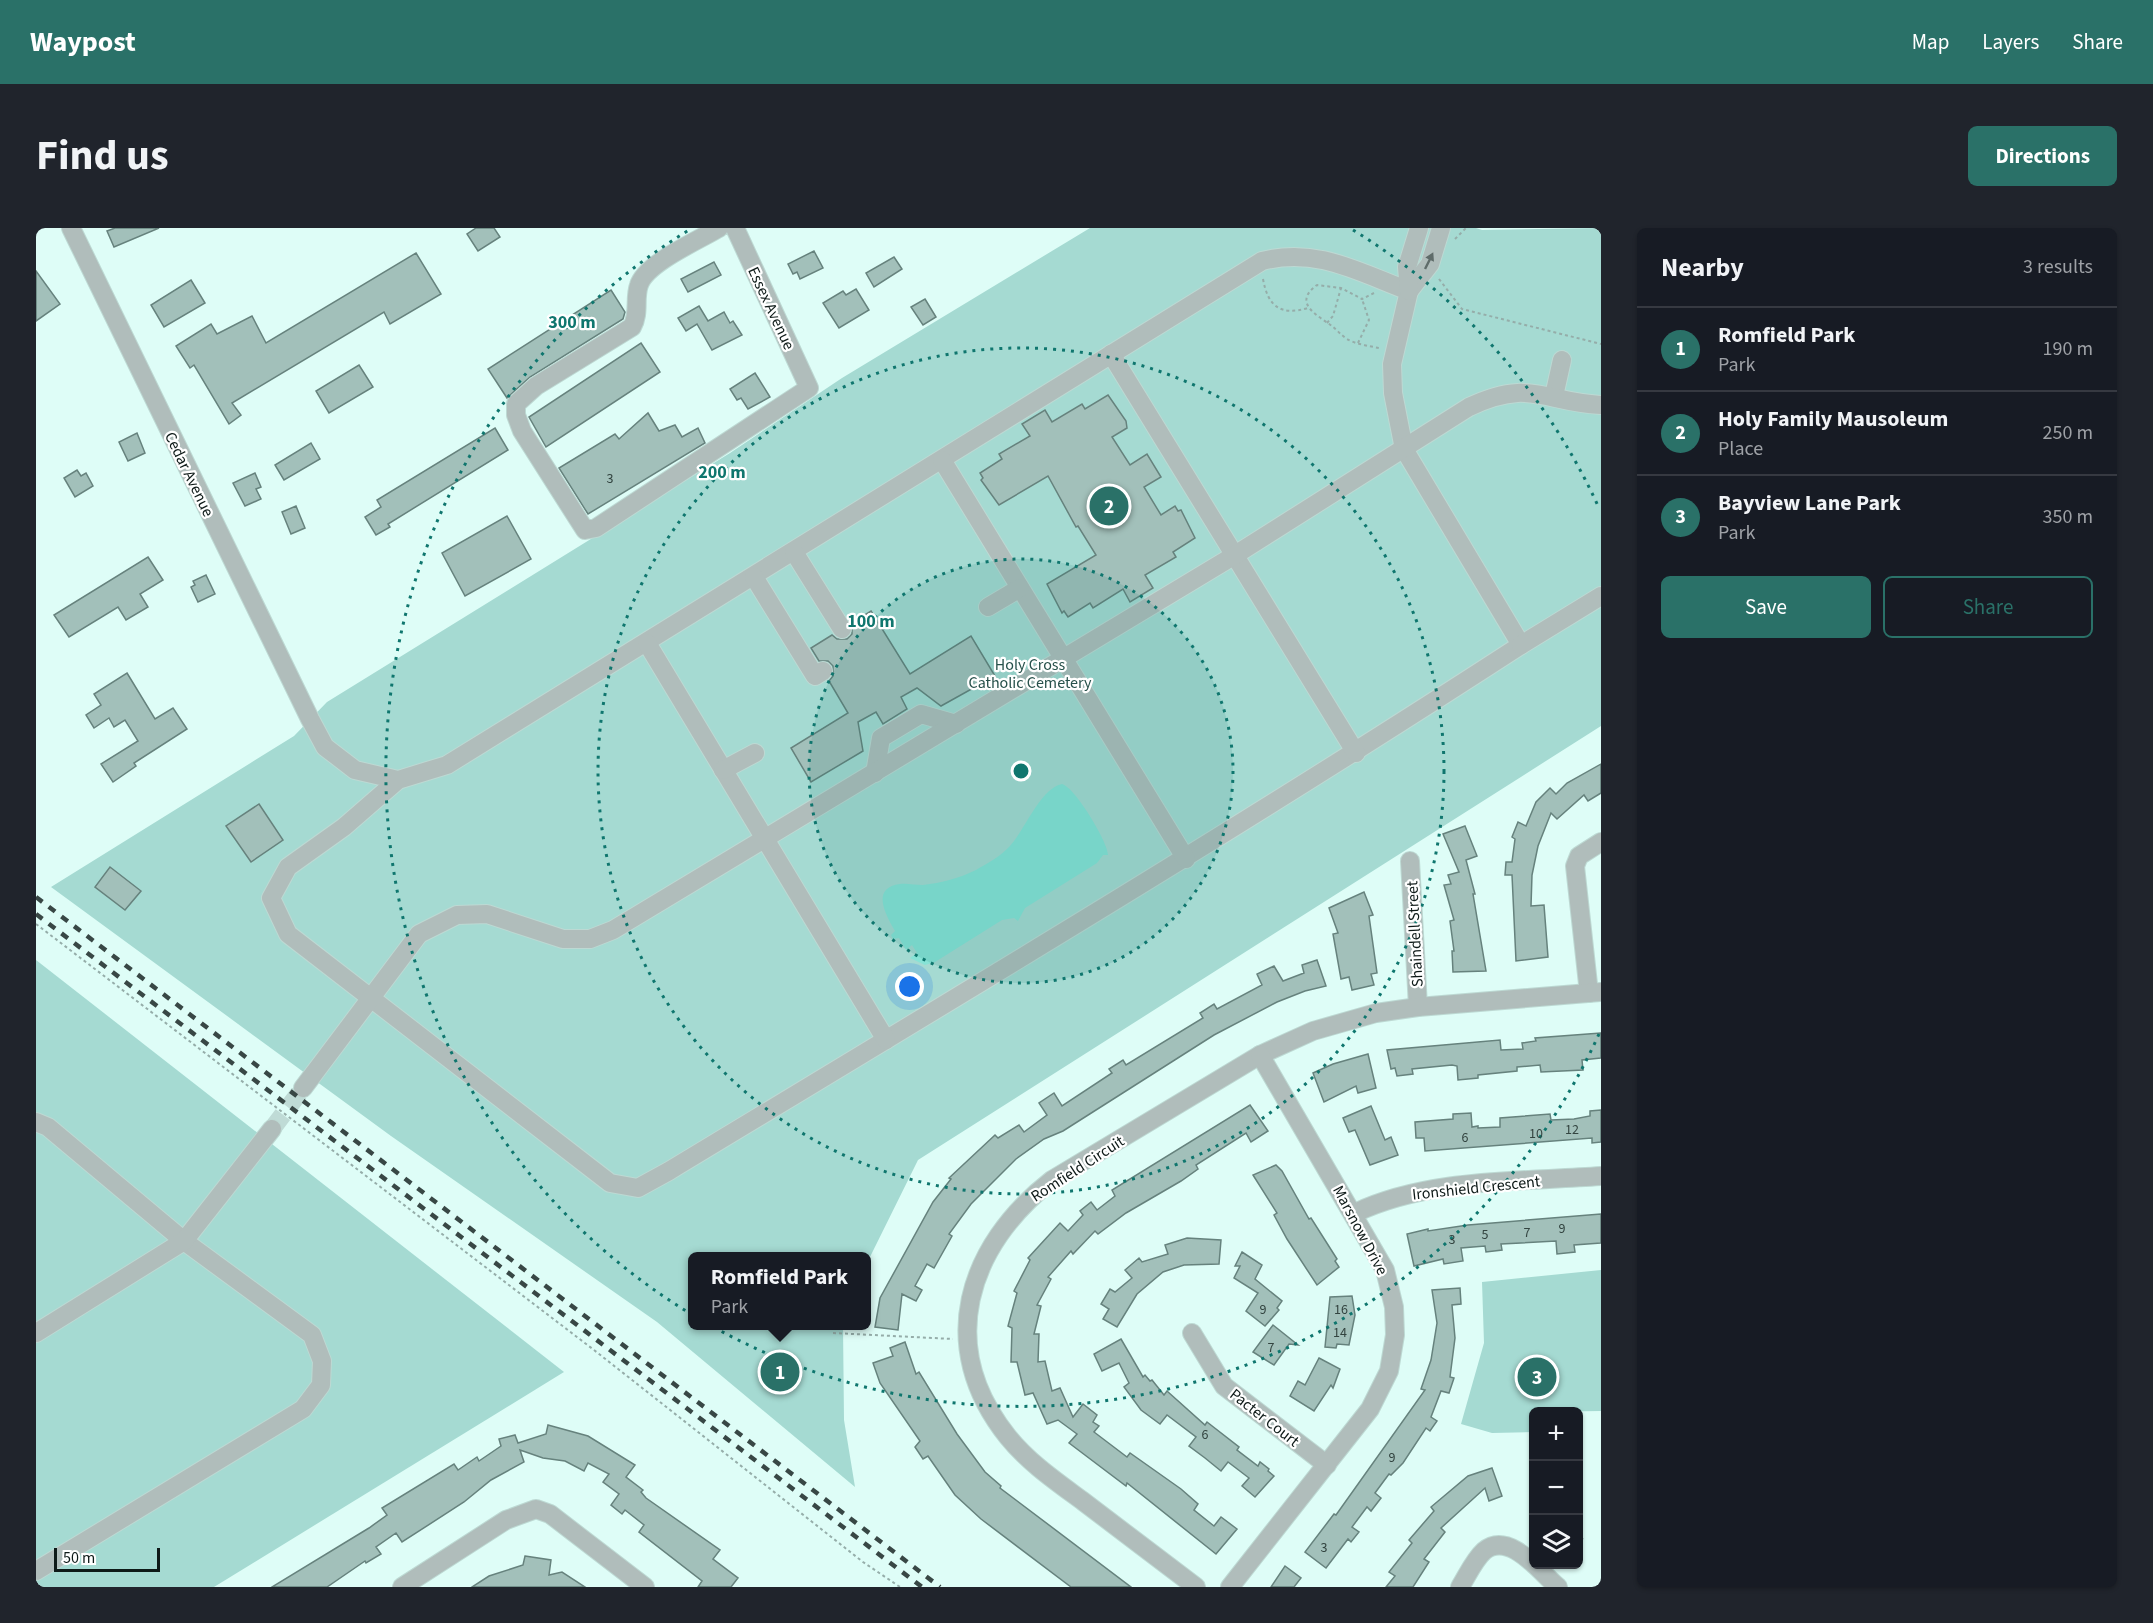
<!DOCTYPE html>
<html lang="en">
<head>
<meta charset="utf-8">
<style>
  body { margin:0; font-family:"Source Sans 3",sans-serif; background:#20242c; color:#f1f3f6 }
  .controls { position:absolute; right:18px; bottom:18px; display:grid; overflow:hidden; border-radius:9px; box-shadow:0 2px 4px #0004 }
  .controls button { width:54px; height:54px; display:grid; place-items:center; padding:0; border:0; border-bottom:2px solid #363941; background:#171b24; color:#f1f3f6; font:30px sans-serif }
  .scale { position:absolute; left:18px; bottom:15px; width:106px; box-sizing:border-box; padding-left:6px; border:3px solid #0e1a18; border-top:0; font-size:16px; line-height:21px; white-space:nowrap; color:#0e1a18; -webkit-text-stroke:4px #fff; paint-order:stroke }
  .you { position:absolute; left:874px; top:759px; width:21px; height:21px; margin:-15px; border:4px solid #fff; border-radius:50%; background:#1a73e8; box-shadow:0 0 0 9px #1a73e833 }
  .badge { display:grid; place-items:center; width:39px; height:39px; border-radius:50%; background:#2a7168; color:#fff; font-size:20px; font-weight:700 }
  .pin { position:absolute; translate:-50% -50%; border:3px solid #fff; box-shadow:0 2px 6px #0006 }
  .popup { position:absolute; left:652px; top:1024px; width:183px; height:78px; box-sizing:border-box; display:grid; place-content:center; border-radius:9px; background:#171b24; filter:drop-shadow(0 2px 4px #0005); font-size:20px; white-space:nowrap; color:#9ea1a6 }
  .popup b { font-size:22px; color:#f1f3f6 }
  .popup::after { content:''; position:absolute; left:50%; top:100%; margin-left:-12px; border:12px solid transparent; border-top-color:#171b24 }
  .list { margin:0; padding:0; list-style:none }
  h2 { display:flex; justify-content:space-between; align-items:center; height:78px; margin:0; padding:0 24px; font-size:26px }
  h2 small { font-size:20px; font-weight:400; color:#9ea1a6 }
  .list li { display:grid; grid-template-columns:39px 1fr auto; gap:18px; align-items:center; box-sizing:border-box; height:84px; padding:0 24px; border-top:2px solid #363941 }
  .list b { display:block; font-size:22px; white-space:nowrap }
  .list p { margin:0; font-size:20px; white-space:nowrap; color:#9ea1a6 }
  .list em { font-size:20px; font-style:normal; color:#9ea1a6 }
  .actions { display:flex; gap:12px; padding:18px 24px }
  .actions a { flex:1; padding:14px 0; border:2px solid #2a7168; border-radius:9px; text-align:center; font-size:21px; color:#2a7168 }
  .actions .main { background:#2a7168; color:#fff }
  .icon { flex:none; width:33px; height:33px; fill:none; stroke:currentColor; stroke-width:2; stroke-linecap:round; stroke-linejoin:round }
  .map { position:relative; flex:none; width:1565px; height:1359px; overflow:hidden; border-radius:9px }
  header { display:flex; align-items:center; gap:36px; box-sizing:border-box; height:84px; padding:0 30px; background:#2a7168; color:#fff }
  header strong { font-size:28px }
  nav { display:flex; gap:33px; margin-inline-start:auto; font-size:21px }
  .intro { display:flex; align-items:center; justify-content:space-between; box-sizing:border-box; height:144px; padding:0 36px }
  h1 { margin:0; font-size:42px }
  .button { padding:15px 27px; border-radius:9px; background:#2a7168; color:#fff; font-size:21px; font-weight:700 }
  main { display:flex; gap:36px; padding:0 36px }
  aside { flex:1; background:#171b24; border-radius:9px; box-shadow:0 2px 4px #0004 }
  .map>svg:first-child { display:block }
  .green { fill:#a5dad2 }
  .water { fill:#87e3d6 }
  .building { fill:#a2c0ba; stroke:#66827d; stroke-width:1.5 }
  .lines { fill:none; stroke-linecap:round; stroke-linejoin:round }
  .minor-tunnel { stroke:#bfdbd6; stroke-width:18; stroke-dasharray:18 9; stroke-linecap:butt }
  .minor-casing { stroke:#bdd9d3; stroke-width:20 }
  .path { stroke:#95ada9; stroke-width:2; stroke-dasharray:3 3; stroke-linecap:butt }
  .minor { stroke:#b0bdbb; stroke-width:18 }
  .rail { stroke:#384745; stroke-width:4.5; stroke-dasharray:8 8; stroke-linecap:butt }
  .oneway { fill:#5f6c6a }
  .ring { fill:none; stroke:#0f766e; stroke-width:3; stroke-dasharray:3 6 }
  .labels { text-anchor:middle; stroke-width:4.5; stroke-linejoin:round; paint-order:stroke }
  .number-label { font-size:14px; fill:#334440 }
  .street-label { font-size:16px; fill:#0e1a18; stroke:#fff }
  .park-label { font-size:16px; fill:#27514b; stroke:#fff }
  .centre { fill:#0f766e; stroke:#fff; stroke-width:3 }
  .ring-label { font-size:18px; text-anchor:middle; font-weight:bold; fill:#0f766e; stroke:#fff; stroke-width:4.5; stroke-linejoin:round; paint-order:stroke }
</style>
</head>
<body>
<header>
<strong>Waypost</strong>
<nav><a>Map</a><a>Layers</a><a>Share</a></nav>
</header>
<div class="intro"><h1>Find us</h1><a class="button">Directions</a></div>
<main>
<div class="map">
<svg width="1565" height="1359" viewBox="0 0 1565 1359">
  <rect width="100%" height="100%" fill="#defdf7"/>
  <!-- green -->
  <g class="green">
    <path d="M1054 0H1440L1446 2 1565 0V498L882 932 831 1035V1028H657V1098H807L808 1192 819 1259 621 1094 355 908 15 659 258 508 291 474 694 225 806 150Z"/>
    <path d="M0 732 528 1144 178 1359H0Z"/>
    <path d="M1565 1042V1183L1498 1184 1497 1204 1456 1205 1425 1196 1448 1115 1446 1054Z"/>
  </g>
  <!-- water -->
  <path class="water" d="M1026 556C1039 559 1073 616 1072 627H1067L1061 635 989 680 982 693 978 690 966 692 899 734 889 737 874 730 881 725 876 717 870 722 863 710 857 711 855 707 859 703C850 687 834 660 864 656 871 655 879 657 887 657 905 655 924 650 940 642 952 635 965 628 974 618 990 600 1004 561 1026 556Z"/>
  <!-- building -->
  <g class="building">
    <path d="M79 0H123L78 19 71 3Z"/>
    <path d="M440 0H458L464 9 442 23 431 6Z"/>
    <path d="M778 23 787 40 764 51 761 44 757 46 752 36Z"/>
    <path d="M380 25 405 66 354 96 348 84 196 175 205 187 193 196 158 137 154 140 140 118 175 96 181 106 216 88 230 115Z"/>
    <path d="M858 29 866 41 838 59 830 45Z"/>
    <path d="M678 34 685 47 652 64 645 51Z"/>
    <path d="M0 43 24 76 0 93Z"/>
    <path d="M155 52 169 75 128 99 115 77Z"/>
    <path d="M820 61 833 82 803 100 787 75 807 63 810 67Z"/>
    <path d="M575 62 589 84 587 91 494 149 471 170 452 141Z"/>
    <path d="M889 71 900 89 887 97 875 79Z"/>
    <path d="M663 78 672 93 688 84 694 95 697 93 706 107 676 122 661 96 650 103 642 90Z"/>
    <path d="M605 115 624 144 510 219 493 189Z"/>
    <path d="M323 137 337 159 293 185 280 163Z"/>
    <path d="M719 145 734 169 712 181 705 170 701 172 694 161Z"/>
    <path d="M1072 167 1090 193 1091 200 1076 209 1094 237 1111 226 1125 249 1108 259 1125 287 1139 278 1142 283 1145 282 1159 310 1137 324 1140 329 1109 347 1117 360 1094 374 1087 361 1057 380 1054 375 1032 389 1028 383 1026 385 1011 356 1060 327 1042 298 1040 299 1012 248 963 277 945 252 947 250 944 245 966 231 963 226 994 208 986 196 1009 182 1016 194 1046 176 1049 181Z"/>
    <path d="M612 185 623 203 639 197 646 209 662 200 669 215 552 286 523 240 579 206 583 211Z"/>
    <path d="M459 200 472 222 352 296 354 299 340 307 329 289 345 279 341 272Z"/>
    <path d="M101 205 109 225 92 233 83 214Z"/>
    <path d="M275 215 284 231 248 252 239 237Z"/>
    <path d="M41 242 45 248 50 245 57 258 39 269 28 250Z"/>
    <path d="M219 245 225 259 220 261 225 271 209 278 197 255Z"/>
    <path d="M260 278 269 300 255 306 246 284Z"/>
    <path d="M471 288 495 331 429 368 406 325Z"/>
    <path d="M112 329 127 352 104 366 112 379 90 392 82 379 33 409 18 387Z"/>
    <path d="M170 347 179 366 162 374 155 359 159 357 157 353Z"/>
    <path d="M835 383 874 446 935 408 959 448 905 478 881 460 865 469 871 481 847 496 840 484 822 494 827 523 775 554 755 520 812 485 793 453 797 448V438L792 433H783L775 420 796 407 801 411H811L816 406V395Z"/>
    <path d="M91 445 119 491 137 480 151 501 98 535 100 538 77 554 65 536 102 513 89 492 78 499 73 490 58 500 50 487 65 477 58 466Z"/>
    <path d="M1565 536V565L1552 573 1548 567 1521 591 1515 585 1502 618 1496 647 1495 678 1508 677 1512 729 1480 733 1476 647H1469L1470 634H1476L1479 611 1476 609 1482 594 1490 598 1500 574 1514 560 1520 566 1531 555Z"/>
    <path d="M223 576 247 612 215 634 190 598Z"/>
    <path d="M1429 598 1441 628 1430 632 1439 666H1437L1450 743 1417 744 1416 723H1418L1414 693 1418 692 1408 657 1415 656 1412 647 1423 644 1407 606Z"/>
    <path d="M74 639 105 663 89 682 59 659Z"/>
    <path d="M1328 664 1337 687 1333 688 1341 745 1335 746 1338 757 1316 762 1313 749 1305 751 1297 706 1302 705 1293 680Z"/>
    <path d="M1281 732 1290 758 1269 763 1241 774 1178 807 1027 903 1008 911 980 931 935 976 913 1006 916 1008 898 1040 891 1036 879 1058 886 1062 880 1073 866 1066 862 1102 839 1099 844 1070 897 974 915 951 913 950 959 907 962 910 983 897 988 904 1011 887 1003 875 1018 865 1026 878 1076 845 1073 841 1087 832 1090 837 1167 790 1164 785 1178 776 1181 781 1226 757 1221 746 1238 738 1247 753 1268 745 1266 737Z"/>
    <path d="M1565 805V830L1546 832 1547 842 1505 844 1504 837 1481 839V843L1442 847V850L1422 852 1421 838 1416 837 1376 841 1377 846 1361 848 1359 840 1355 841 1351 822 1464 812 1465 822 1487 821 1486 815 1500 813 1499 810Z"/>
    <path d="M1332 826 1340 860 1322 865 1320 858 1288 874 1277 845 1297 836Z"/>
    <path d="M1214 877 1232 903 1215 914 1210 905 1160 937 1162 941 1145 953 1090 985 1062 1006 1059 1003 1037 1026 1035 1023 1012 1049 1015 1051 1001 1077 1005 1078 998 1106H1003L1002 1134 1009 1133 1016 1163 1024 1160 1037 1189 1047 1176 1061 1187 1057 1194 1063 1198 1058 1204 1091 1229 1094 1225 1145 1261 1162 1276 1158 1282 1178 1298 1185 1289 1201 1301 1180 1326 1091 1255 1090 1258 1033 1215 1041 1206 1022 1192 1011 1196 997 1165 989 1167 981 1134H975L976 1100 972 1098 981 1065 978 1063 994 1032 992 1030 1024 995 1032 1003 1047 987 1044 983 1055 974 1061 982 1079 968 1076 962Z"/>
    <path d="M1335 878 1349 912 1355 909 1362 927 1334 937 1319 902 1313 904 1307 890Z"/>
    <path d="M1565 882V914L1556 915V910L1389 923 1388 910H1380L1379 894 1417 891V886L1435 885 1436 899 1442 898V900L1464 899V890L1514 886 1515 892 1538 891 1554 888V883Z"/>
    <path d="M1240 937 1246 943 1273 991 1275 990 1301 1031 1299 1033 1303 1039 1281 1057 1251 1011 1238 987 1241 985 1217 947Z"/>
    <path d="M1565 986V1015L1538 1017 1539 1024 1521 1026 1520 1013 1465 1016 1466 1022 1450 1024 1449 1018 1425 1020 1427 1033 1408 1036 1407 1031 1378 1038 1371 1006 1392 1001V1003L1432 997Z"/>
    <path d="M1151 1010 1185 1012 1183 1036 1148 1037 1127 1044 1101 1066 1081 1099 1067 1091 1073 1081 1065 1076 1074 1061 1079 1064 1096 1050 1089 1042 1103 1030 1106 1034 1132 1026 1129 1017Z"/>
    <path d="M1206 1024 1226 1037 1219 1051 1246 1073 1241 1080 1243 1082 1229 1098 1210 1083 1222 1065 1198 1050 1204 1038H1199Z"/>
    <path d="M1424 1060 1425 1076 1416 1077 1419 1110 1414 1149 1418 1150 1413 1165 1405 1163 1395 1189 1401 1193 1394 1203 1390 1200 1367 1235 1355 1247 1353 1246 1339 1265 1345 1270 1335 1283 1331 1279 1316 1299 1323 1304 1315 1314 1312 1311 1290 1340 1269 1324 1298 1286 1300 1287 1389 1162 1385 1161 1395 1132 1401 1095 1396 1062Z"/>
    <path d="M1316 1068 1319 1087 1313 1117 1301 1116 1300 1120 1289 1119 1294 1069Z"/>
    <path d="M1237 1097 1262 1117 1253 1116 1238 1137 1217 1124Z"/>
    <path d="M1085 1111 1107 1149 1109 1147 1114 1153 1116 1152 1128 1167 1131 1163 1169 1197 1171 1194 1203 1219 1201 1222 1222 1238 1224 1234 1233 1241 1232 1243 1238 1248 1219 1269 1206 1258 1213 1250 1192 1234 1185 1243 1169 1230 1153 1218 1160 1209 1131 1187 1124 1196 1105 1182 1088 1159 1093 1155 1083 1135 1066 1143 1058 1126Z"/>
    <path d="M869 1114 880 1146 883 1144 921 1206 949 1244 965 1258 964 1260 1095 1359H1035L945 1291 919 1267 894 1231 892 1228 887 1231 879 1219 884 1213 844 1155 837 1135 857 1128 854 1120Z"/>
    <path d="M1283 1130 1304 1141 1297 1160 1295 1157 1278 1183 1254 1168 1262 1153 1269 1157Z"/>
    <path d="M512 1197 552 1208 599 1237 590 1249 607 1262 605 1264 610 1270 684 1322 677 1331 702 1350 695 1359H662L666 1353 603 1304 608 1297 589 1282 586 1286 575 1277 583 1266 567 1254 573 1246 552 1235 548 1243 529 1233 507 1230 484 1222 488 1234 455 1252 428 1274 366 1314 360 1305 340 1319 345 1326 330 1335 329 1333 291 1359H236L333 1300 351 1287 346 1280 418 1236 422 1242 441 1229 443 1233 465 1218 463 1211 479 1207 482 1215 510 1206Z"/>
    <path d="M1456 1240 1466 1268 1453 1273 1449 1260 1405 1300 1409 1304 1388 1331 1393 1334 1377 1359H1350L1359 1348 1353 1344 1376 1315 1373 1312 1398 1283 1395 1279 1432 1248Z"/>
    <path d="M489 1328 515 1332 513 1347 526 1344 549 1359H436L453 1348 487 1337Z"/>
    <path d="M1249 1338 1265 1350 1258 1359H1235Z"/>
  </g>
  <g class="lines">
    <!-- minor-tunnel -->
    <path class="minor-tunnel" d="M236 901 267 860"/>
    <!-- minor casing -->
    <g class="minor-casing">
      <g id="minor">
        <path d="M35 0 274 491 289 519 319 542 362 552 411 537 1226 33C1281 19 1322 44 1373 63L1356 136 1357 165 1368 221 1485 417C1205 599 919 770 633 943L602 960 574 955 252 706 235 670 252 639 308 599 362 552"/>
        <path d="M683 0C663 12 610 35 603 57 598 71 604 85 596 99L500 158 480 176V187L486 203 549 302 560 300 773 160 699 0"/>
        <path d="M1373 63 1394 36 1405 0"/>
        <path d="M1373 63 1371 39 1383 0"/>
        <path d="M1075 126 1320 525"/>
        <path d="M1518 168 1526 132"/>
        <path d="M906 232 1150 631"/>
        <path d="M758 324 806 401"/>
        <path d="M718 349 779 448 787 443"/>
        <path d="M952 379 984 360"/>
        <path d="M611 415 850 812"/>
        <path d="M1485 417 1565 368"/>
        <path d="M687 542 719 525"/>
        <path d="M839 545 845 510 885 486 920 496"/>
        <path d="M1374 633 1382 779"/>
        <path d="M1553 765 1539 638 1543 628 1565 614"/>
        <path d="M267 860 383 706 421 687 451 686 527 711H554L577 702 1199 327 1433 179C1494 150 1507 174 1565 177"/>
        <path d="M0 894 12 899 148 1013 276 1107 286 1133 285 1157 267 1181 0 1343"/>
        <path d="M1319 985C1392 950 1484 954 1565 948"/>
        <path d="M0 1105 148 1013 236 901"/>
        <path d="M1156 1105 1188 1158 1291 1237"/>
        <path d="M366 1359 470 1292 500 1281 514 1286 609 1359"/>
        <path d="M1160 1359C1123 1331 1085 1302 1048 1274 1021 1254 993 1235 972 1209 899 1118 931 1018 1016 952L1224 827 1277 803 1340 785 1382 779 1565 764"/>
        <path d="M1194 1359 1334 1181 1353 1143 1359 1107 1358 1079 1349 1042 1224 827"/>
        <path d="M1424 1359C1431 1348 1438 1332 1448 1323 1473 1302 1504 1344 1522 1359"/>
      </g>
    </g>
    <!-- path -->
    <g class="path">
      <path d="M1419 11 1430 0"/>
      <path d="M1227 51C1232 79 1245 88 1272 80"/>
      <path d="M1403 51 1426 81 1565 116"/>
      <path d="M1338 65 1326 71 1305 60 1281 57C1256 75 1281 87 1296 98 1301 102 1305 107 1311 111 1319 116 1333 118 1343 120"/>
      <path d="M1291 95 1297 88 1305 60"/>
      <path d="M1322 115 1333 92 1326 71"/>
      <path d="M0 696 558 1122 827 1334 864 1359"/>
      <path d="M797 1105 917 1111"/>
      <path d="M1542 1316 1547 1310"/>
    </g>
    <!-- minor -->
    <use href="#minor" class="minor"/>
    <!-- rail -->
    <g class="rail">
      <path d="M0 669 904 1359"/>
      <path d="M0 686 886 1359"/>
    </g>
  </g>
  <!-- one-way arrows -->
  <defs><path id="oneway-solid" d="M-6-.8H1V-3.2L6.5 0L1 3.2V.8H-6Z" transform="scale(1.5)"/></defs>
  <use class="oneway" href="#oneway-solid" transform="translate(1393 33) rotate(-64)"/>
  <!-- distance rings -->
  <circle cx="985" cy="543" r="212" fill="#0f766e" fill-opacity=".12"/>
  <g class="ring">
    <circle cx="985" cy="543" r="212"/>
    <circle cx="985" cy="543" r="423"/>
    <path d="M1563 806A635 635 0 1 1 653 2M1317 2A635 635 0 0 1 1563 280"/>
  </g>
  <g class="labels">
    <!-- number labels -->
    <g class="number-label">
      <text x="574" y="255">3</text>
      <text x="1536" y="906">12</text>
      <text x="1500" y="910">10</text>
      <text x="1429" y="914">6</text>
      <text x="1526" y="1005">9</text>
      <text x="1491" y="1009">7</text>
      <text x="1449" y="1011">5</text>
      <text x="1416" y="1016">3</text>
      <text x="1227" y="1086">9</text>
      <text x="1305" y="1086">16</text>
      <text x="1304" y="1109">14</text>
      <text x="1235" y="1124">7</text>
      <text x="1169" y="1211">6</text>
      <text x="1356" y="1234">9</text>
      <text x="1288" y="1324">3</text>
    </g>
    <!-- street labels -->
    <g class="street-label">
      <text transform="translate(736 80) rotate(65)" y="6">Essex Avenue</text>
      <text transform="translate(154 246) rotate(64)" y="6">Cedar Avenue</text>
      <text transform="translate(1378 706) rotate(-93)" y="6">Shaindell Street</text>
      <text transform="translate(1041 940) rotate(-33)" y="6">Romfield Circuit</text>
      <text transform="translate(1440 959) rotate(-6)" y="6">Ironshield Crescent</text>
      <text transform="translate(1325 1002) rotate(62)" y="6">Marsnow Drive</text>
      <text transform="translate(1229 1189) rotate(38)" y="6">Pacter Court</text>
    </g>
    <!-- park labels -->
    <g class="park-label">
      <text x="994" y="442">Holy Cross<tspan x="994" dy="18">Catholic Cemetery</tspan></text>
    </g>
  </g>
  <circle cx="985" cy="543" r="9" class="centre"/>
  <g class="ring-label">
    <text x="536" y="100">300 m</text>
    <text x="686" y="250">200 m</text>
    <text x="835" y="399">100 m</text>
  </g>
</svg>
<div class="controls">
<button>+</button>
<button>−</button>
<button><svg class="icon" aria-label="layers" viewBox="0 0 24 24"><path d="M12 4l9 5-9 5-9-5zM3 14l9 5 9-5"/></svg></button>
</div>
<div class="scale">50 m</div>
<div class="you"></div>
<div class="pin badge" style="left:744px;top:1144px">1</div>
<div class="popup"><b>Romfield Park</b>Park</div>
<div class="pin badge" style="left:1073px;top:278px">2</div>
<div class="pin badge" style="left:1501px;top:1149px">3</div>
</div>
<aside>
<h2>Nearby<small>3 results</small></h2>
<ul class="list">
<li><span class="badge">1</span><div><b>Romfield Park</b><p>Park</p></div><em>190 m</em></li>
<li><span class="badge">2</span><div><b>Holy Family Mausoleum</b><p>Place</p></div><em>250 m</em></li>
<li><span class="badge">3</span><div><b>Bayview Lane Park</b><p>Park</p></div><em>350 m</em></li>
</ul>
<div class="actions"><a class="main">Save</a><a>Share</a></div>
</aside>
</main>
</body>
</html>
